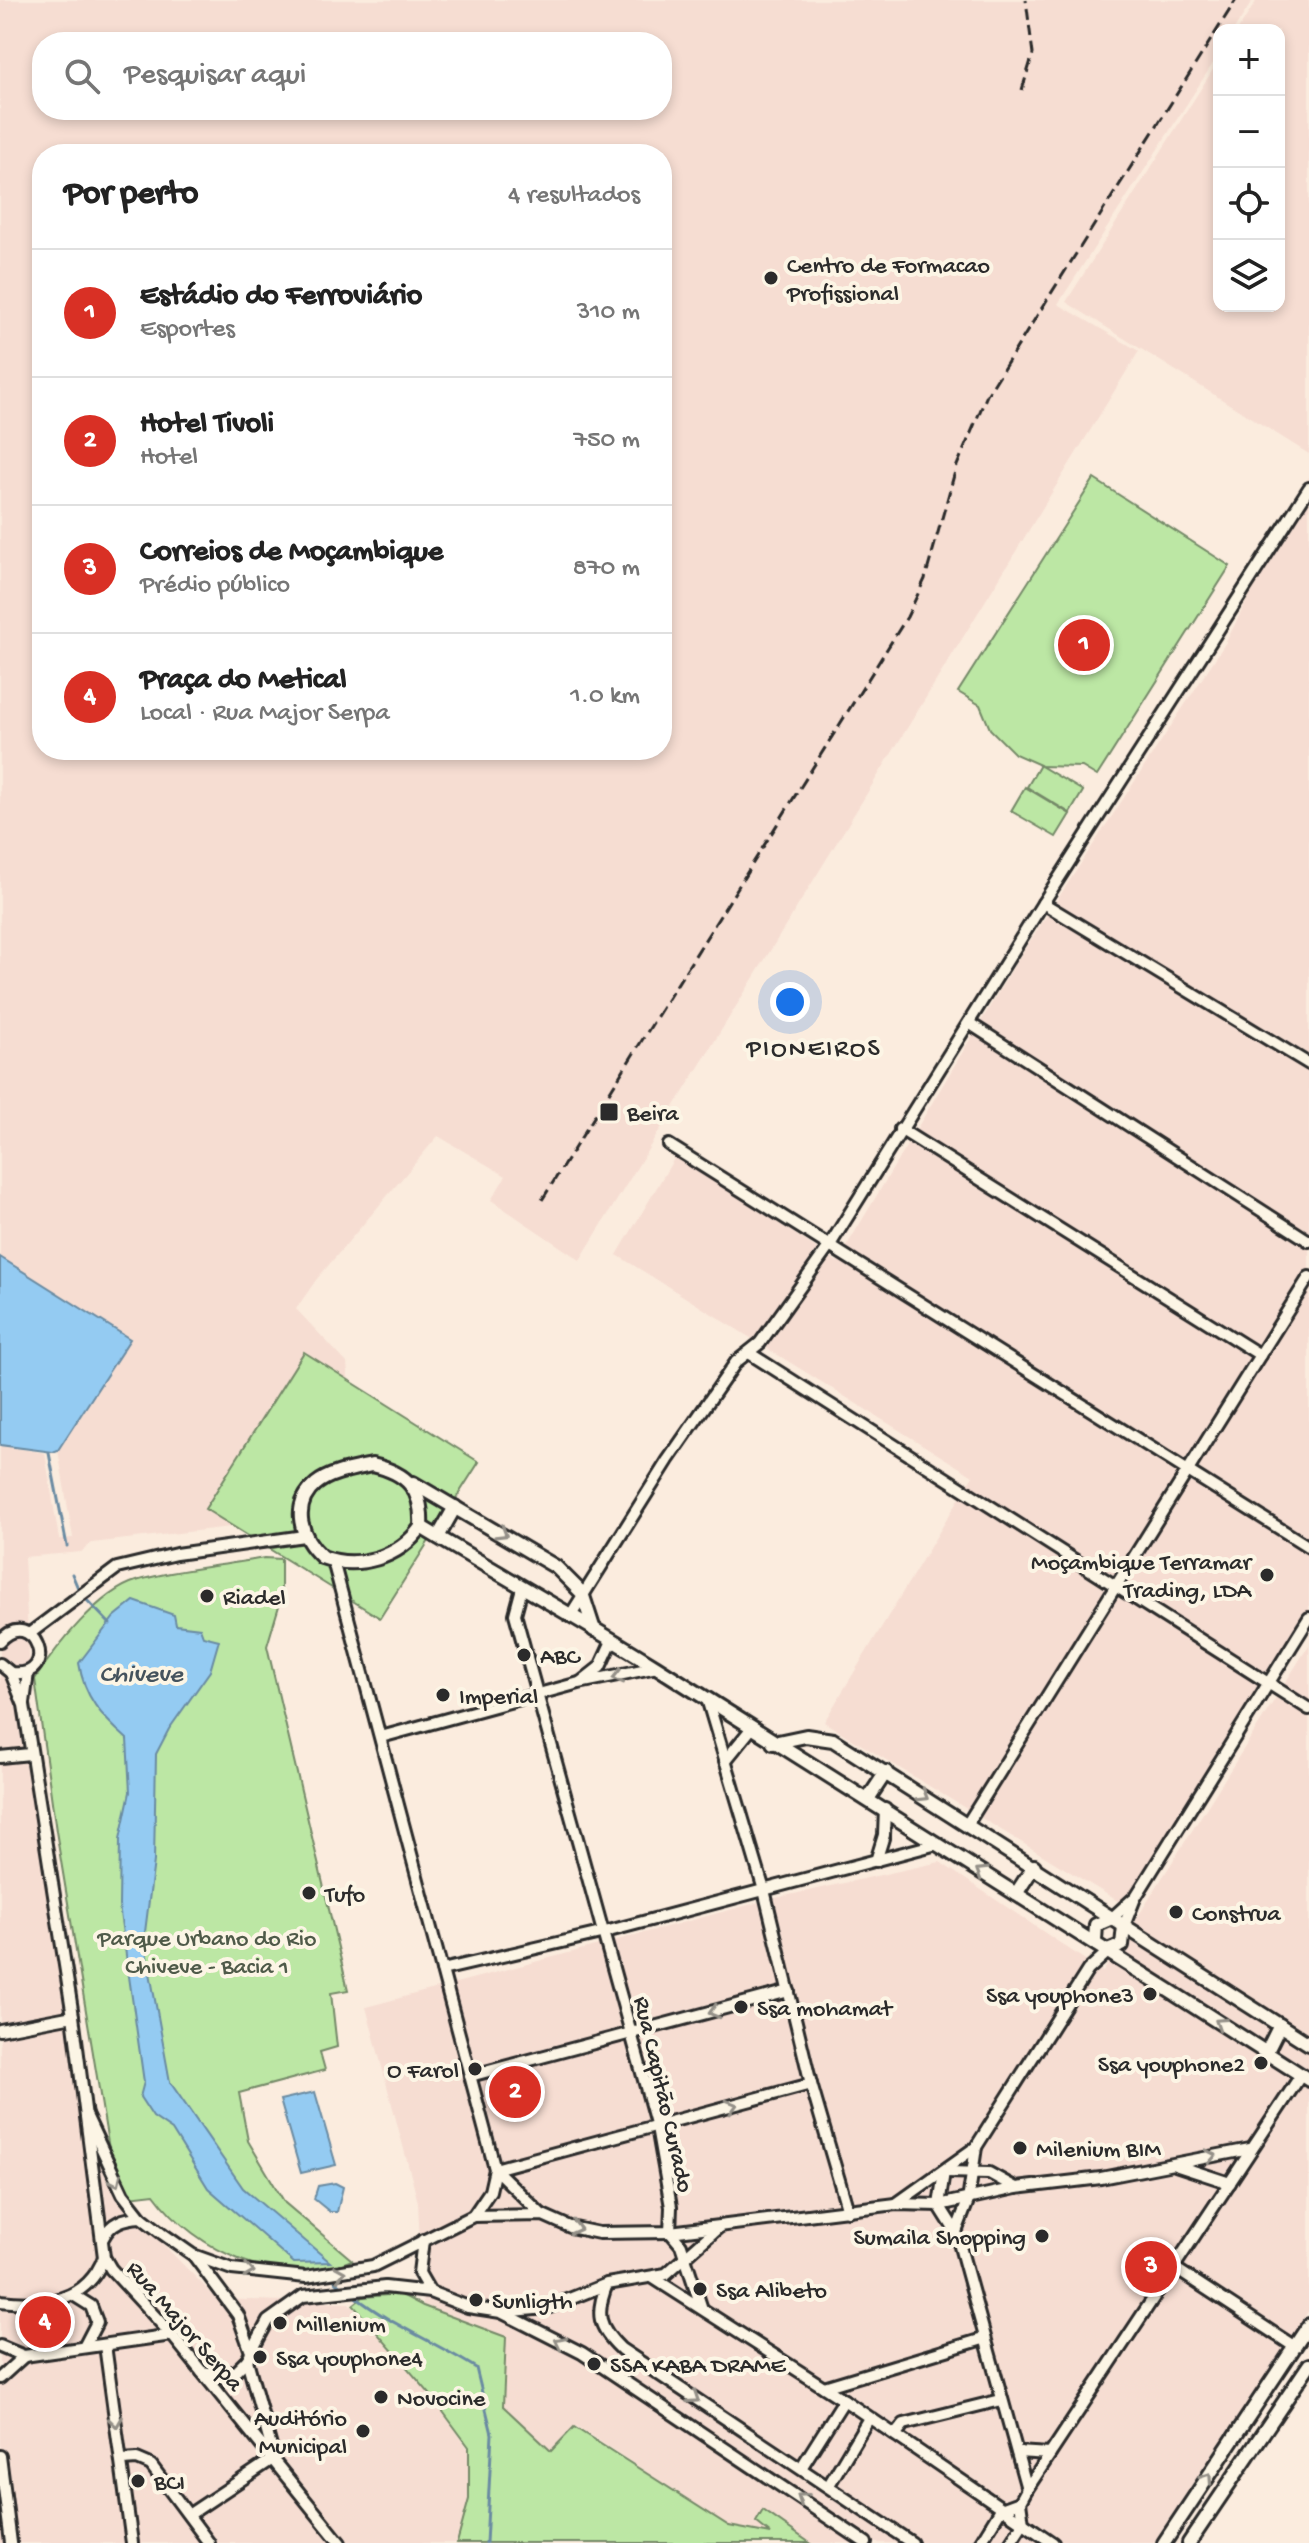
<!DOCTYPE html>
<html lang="pt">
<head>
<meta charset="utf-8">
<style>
  body { margin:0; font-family:"Gochi Hand",sans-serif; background:#f2f2f2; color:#222 }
  .controls { position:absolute; right:24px; top:24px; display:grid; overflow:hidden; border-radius:16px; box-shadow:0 4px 12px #0003 }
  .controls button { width:72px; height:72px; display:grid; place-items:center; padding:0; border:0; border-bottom:2px solid #e0e0e0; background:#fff; color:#222; font:40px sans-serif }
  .you { position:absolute; left:790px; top:1002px; width:28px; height:28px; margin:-20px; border:6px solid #fff; border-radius:50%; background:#1a73e8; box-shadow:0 0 0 12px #1a73e833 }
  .badge { display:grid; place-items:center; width:52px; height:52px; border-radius:50%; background:#d93025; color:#fff; font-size:26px; font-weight:700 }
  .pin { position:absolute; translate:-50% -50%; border:4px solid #fff; box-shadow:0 2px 8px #0006 }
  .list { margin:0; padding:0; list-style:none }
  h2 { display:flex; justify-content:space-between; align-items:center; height:104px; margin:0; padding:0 32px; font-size:34px }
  h2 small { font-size:26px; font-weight:400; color:#767676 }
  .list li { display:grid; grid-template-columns:52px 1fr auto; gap:24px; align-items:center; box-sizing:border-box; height:128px; padding:0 32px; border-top:2px solid #e0e0e0 }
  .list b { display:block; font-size:30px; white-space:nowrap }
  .list p { margin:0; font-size:26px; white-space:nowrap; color:#767676 }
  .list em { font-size:26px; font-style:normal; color:#767676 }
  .icon { flex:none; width:44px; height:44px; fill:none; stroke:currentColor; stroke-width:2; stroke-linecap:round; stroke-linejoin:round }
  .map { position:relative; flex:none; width:1309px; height:2543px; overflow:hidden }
  .search { position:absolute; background:#fff; box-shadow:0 4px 12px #0003; left:32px; top:32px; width:640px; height:88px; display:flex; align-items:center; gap:20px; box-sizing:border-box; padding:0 28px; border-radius:32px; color:#767676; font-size:30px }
  .panel { position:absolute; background:#fff; box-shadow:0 4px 12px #0003; left:32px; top:144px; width:640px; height:616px; border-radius:32px }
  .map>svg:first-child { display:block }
  .built { fill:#f6ddd2; fill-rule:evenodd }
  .green { fill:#bce7a4; stroke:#748968; stroke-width:2 }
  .water { fill:#94cbf2; stroke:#6a8ba2; stroke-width:2 }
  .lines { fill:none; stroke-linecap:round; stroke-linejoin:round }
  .stream { stroke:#6a8ba2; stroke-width:3 }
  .minor-casing { stroke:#2b2b2b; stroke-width:16 }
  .tertiary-casing { stroke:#2b2b2b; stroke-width:18 }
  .minor { stroke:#fcf5e5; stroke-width:10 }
  .tertiary { stroke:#fcf5e5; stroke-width:12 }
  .rail { stroke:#2b2b2b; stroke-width:3; stroke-dasharray:12 6; stroke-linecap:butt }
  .oneway { stroke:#949088 }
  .poi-dot { fill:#2b2b2b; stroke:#fcf5e5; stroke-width:3 }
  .labels { text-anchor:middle; stroke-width:8; stroke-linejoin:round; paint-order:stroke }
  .poi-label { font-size:24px; fill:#2b2b2b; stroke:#fcf5e5; text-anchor:start }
  .park-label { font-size:24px; fill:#4f5a49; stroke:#fcf5e5 }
  .street-label { font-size:24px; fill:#2b2b2b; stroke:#fcf5e5 }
  .neighbourhood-label { font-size:26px; letter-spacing:2px; fill:#2b2b2b; stroke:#fcf5e5 }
  .water-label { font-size:26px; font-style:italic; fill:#45535d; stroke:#fcf5e5 }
</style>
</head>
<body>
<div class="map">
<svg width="1309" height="2543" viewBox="0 0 1309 2543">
  <rect width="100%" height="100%" fill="#fbecde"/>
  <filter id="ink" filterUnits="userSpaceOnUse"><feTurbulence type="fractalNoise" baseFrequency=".0125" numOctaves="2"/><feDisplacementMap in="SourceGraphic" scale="16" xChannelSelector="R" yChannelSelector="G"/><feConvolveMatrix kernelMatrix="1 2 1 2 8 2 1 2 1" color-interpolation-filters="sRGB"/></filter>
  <g filter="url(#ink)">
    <!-- built -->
    <g class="built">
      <path d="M0 0H1253L1234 30H1219V54L1058 304 1139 351 580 1260 491 1200 506 1176 438 1136 316 1280 296 1309 347 1363 349 1386 283 1521 92 1543 81 1552 24 1557 30 1673 24 1689 98 2150 143 2224 217 2299 349 2303 430 2394 469 2450V2499L462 2543H0V1445L45 1453 59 1539 73 1538 58 1450 130 1339 0 1257ZM42 42H662V110H42ZM42 154H662V750H42Z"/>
      <path d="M1257 0H1309V454L1066 302 1219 60V306H1279V30H1238Z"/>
      <path d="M1309 477V1615L1126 1906 824 1722 973 1476 617 1255 676 1155 837 1262 1017 961 1226 642Z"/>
      <path d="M1309 1645V2310L1153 2543H810L763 2513 773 2534 729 2526 576 2426 551 2451 503 2406 506 2337 423 2306 418 2202 366 2007 771 1899 940 1862 1103 1972Z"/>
    </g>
    <!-- green -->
    <g class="green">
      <path d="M1094 479 1230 566 1097 776 1082 767 1041 766 1083 791 1070 813 1027 787 1040 765 1015 754 990 729 980 705 958 692Z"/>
      <path d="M1025 787 1070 814 1056 837 1011 811Z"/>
      <path d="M304 1352 479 1462 380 1618 205 1509Z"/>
      <path d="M264 1558 281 1559V1599L267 1646 348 1990 331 1993 337 2047 320 2052 325 2070 239 2093 248 2141 285 2203 352 2260C283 2292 196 2252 154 2194L129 2197 109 2149 56 1831 35 1679C56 1647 99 1592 136 1581 177 1569 223 1566 264 1558Z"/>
      <path d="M400 2294 423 2306 506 2337 503 2406 551 2451 574 2427 729 2526 771 2534 756 2522 763 2510 810 2543H457L469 2499V2447L430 2394 353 2305 363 2297Z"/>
    </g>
    <!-- water -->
    <g class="water">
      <path d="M0 1257 130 1339 58 1450 53 1452 0 1445Z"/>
      <path d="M134 1601 174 1615 176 1625 200 1628 203 1636 219 1640 210 1671 169 1729 156 1754 154 1861 144 1940 170 2082 243 2188 330 2262 294 2263 208 2188 172 2130 153 2117 140 2097 144 2082 119 1906 120 1839 130 1792 127 1739C101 1716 84 1697 79 1663L114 1617Z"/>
      <path d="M315 2092 336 2165 301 2173 280 2100Z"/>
      <path d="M335 2183 343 2187 337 2212H330L314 2199 318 2186Z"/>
    </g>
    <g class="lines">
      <!-- stream -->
      <g class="stream">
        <path d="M49 1453 67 1546"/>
        <path d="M72 1574 80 1593 110 1624"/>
        <path d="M331 2277 344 2288"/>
        <path d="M353 2295C391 2325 435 2342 476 2368L492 2434 486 2543"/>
      </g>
      <!-- minor casing -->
      <g class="minor-casing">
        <g id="minor">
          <path d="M1043 903 1309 1064"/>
          <path d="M969 1023 1309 1241"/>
          <path d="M900 1129 1260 1355 1309 1277"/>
          <path d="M669 1145 1309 1547"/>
          <path d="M749 1353 1309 1709"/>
          <path d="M333 1561 495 2169 490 2191 473 2216"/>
          <path d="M522 1588 515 1614 657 2127 671 2207 670 2232"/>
          <path d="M570 1616 668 1460 736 1362 760 1343 828 1248 1043 903 1309 488"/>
          <path d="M29 1634 117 1568 176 1554 304 1536"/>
          <path d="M0 1641C33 1604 63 1679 11 1673L0 1664"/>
          <path d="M11 1673 24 1705 73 2016 104 2257 111 2269 172 2335 340 2543"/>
          <path d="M581 1682 600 1667 612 1641"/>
          <path d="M708 1702 764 1890 811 2084 848 2211"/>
          <path d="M24 1703 28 1672"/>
          <path d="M381 1737 579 1683 657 1667"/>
          <path d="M0 1757 30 1754"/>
          <path d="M725 1761 751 1729"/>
          <path d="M968 1823 1260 1355"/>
          <path d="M876 1861 884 1835 885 1809"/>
          <path d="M1112 1918 1133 1899"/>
          <path d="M1124 1926 1135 1898 1309 1618"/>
          <path d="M442 1970 605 1932 937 1844"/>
          <path d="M0 2030 73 2016"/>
          <path d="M470 2076 789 1991"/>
          <path d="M86 2115 123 2194 141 2217 163 2234 193 2255 232 2269 306 2277 373 2266 473 2216 543 2215 570 2227 599 2233 670 2232 896 2204 939 2205 1016 2188 1101 2178 1250 2149"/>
          <path d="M1175 2165 1230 2183"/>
          <path d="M495 2169 811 2084"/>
          <path d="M495 2169 542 2215"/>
          <path d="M944 2172 939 2205 956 2232 1027 2489"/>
          <path d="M946 2172 989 2173 1016 2188"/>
          <path d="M896 2204 976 2147 1088 1970 1110 1950"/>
          <path d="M670 2232 681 2245 701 2306"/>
          <path d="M956 2232 968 2201 976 2147"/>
          <path d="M103 2238C111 2222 124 2218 141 2217"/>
          <path d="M423 2240 419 2273 430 2292"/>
          <path d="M194 2256 238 2315 250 2349"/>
          <path d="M1176 2269 1295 2347"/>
          <path d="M652 2277 844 2400 1053 2543"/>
          <path d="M607 2284C595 2314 598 2327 621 2349L912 2543"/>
          <path d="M75 2296 91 2306 97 2322 84 2347"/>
          <path d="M0 2301C44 2306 87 2303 104 2257"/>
          <path d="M501 2312 582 2353 866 2543"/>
          <path d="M105 2345 132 2543"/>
          <path d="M0 2346 24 2356 172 2335"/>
          <path d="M247 2360 273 2454"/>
          <path d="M202 2372 223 2375 236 2371 247 2360 268 2321 303 2296 385 2287 430 2292 468 2307 501 2312 547 2308 607 2284 666 2274 719 2227"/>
          <path d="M0 2378 24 2356"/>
          <path d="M824 2387 983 2339"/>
          <path d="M895 2435 904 2424 1001 2400"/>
          <path d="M1017 2452 1050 2454"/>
          <path d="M0 2456 11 2543"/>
          <path d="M122 2460 137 2459 151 2465 209 2543"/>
          <path d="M801 2468 844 2400"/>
          <path d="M829 2485 869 2418"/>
          <path d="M190 2514 274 2458"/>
          <path d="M980 2543 1001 2509 1020 2502"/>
          <path d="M1010 2543 1023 2523 1020 2502 1027 2489 1301 2075"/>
        </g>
      </g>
      <!-- tertiary casing -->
      <g class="tertiary-casing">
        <g id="tertiary">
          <path d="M372 1465C408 1473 423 1490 421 1527 399 1558 358 1570 322 1557 301 1538 290 1506 316 1484 331 1472 354 1469 372 1465Z"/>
          <path d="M413 1483 556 1567 582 1593 594 1630"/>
          <path d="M421 1527C499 1574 578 1618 655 1666 875 1803 1092 1941 1309 2080"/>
          <path d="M438 1537 455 1507"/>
          <path d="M773 1743 806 1736 833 1740 1309 2044"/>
          <path d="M868 1799 886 1772"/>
          <path d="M1016 1894 1034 1866"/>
          <path d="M1095 1941 1096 1925 1112 1918"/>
          <path d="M1110 1950 1122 1945 1124 1926"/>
          <path d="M1266 2053 1280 2025"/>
          <path d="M1164 2543 1309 2325"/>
          <path d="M1189 2543 1309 2365"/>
        </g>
      </g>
      <!-- minor -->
      <use href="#minor" class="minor"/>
      <!-- tertiary -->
      <use href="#tertiary" class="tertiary"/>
      <!-- rail -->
      <g class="rail">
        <path d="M1022 90 1033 54 1026 0"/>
        <path d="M542 1200 907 617 925 579 956 468 987 395 1236 0"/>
      </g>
    </g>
    <!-- one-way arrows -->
    <defs><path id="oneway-chevron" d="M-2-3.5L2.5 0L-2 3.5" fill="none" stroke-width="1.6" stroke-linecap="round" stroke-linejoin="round" transform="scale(2)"/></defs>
    <g class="oneway">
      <use href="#oneway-chevron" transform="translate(502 1533) rotate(31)"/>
      <use href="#oneway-chevron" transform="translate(618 1677) rotate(167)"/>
      <use href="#oneway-chevron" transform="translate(923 1796) rotate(32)"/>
      <use href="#oneway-chevron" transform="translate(981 1872) rotate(-148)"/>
      <use href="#oneway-chevron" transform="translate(714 2012) rotate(164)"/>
      <use href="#oneway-chevron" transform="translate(1220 2023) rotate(-147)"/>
      <use href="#oneway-chevron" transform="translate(732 2106) rotate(-16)"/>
      <use href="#oneway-chevron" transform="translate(1211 2156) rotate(-11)"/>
      <use href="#oneway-chevron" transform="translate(116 2181) rotate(65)"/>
      <use href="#oneway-chevron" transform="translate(576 2228) rotate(14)"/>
      <use href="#oneway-chevron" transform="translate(249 2271) rotate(7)"/>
      <use href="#oneway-chevron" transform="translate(340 2273) rotate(-9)"/>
      <use href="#oneway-chevron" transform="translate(560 2342) rotate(-154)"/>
      <use href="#oneway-chevron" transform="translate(694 2398) rotate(34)"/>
      <use href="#oneway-chevron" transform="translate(116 2422) rotate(82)"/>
      <use href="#oneway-chevron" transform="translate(1207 2478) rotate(-56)"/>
      <use href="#oneway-chevron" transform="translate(802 2498) rotate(-145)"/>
    </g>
  </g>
  <!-- markers -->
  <g class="poi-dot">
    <circle cx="771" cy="278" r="8"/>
    <rect x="599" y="1102" width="20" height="20" rx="4"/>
    <circle cx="1267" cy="1575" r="8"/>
    <circle cx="207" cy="1596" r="8"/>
    <circle cx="524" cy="1655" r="8"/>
    <circle cx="443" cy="1695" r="8"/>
    <circle cx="309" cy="1893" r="8"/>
    <circle cx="1176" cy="1912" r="8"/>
    <circle cx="1150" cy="1994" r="8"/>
    <circle cx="741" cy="2007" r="8"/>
    <circle cx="1261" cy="2063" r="8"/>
    <circle cx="475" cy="2069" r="8"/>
    <circle cx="1020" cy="2148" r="8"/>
    <circle cx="1042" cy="2236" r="8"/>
    <circle cx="700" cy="2289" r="8"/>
    <circle cx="476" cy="2300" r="8"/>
    <circle cx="280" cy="2323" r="8"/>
    <circle cx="260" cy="2357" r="8"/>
    <circle cx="594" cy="2364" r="8"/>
    <circle cx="381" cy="2397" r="8"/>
    <circle cx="363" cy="2431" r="8"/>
    <circle cx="138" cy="2481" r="8"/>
  </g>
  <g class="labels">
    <!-- poi labels -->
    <g class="poi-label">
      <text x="787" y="272">Centro de Formacao<tspan x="787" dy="28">Profissional</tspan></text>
      <text x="627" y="1120">Beira</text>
      <text x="1251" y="1569" text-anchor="end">Moçambique Terramar<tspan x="1251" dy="28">Trading, LDA</tspan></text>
      <text x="223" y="1604">Riadel</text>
      <text x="540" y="1663">ABC</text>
      <text x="459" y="1703">Imperial</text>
      <text x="325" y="1901">Tufo</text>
      <text x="1192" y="1920">Construa</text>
      <text x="1134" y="2002" text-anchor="end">Ssa youphone3</text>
      <text x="757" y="2015">Ssa mohamat</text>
      <text x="1245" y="2071" text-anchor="end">Ssa youphone2</text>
      <text x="459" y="2077" text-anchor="end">O Farol</text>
      <text x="1036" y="2156">Milenium BIM</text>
      <text x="1026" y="2244" text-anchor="end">Sumaila Shopping</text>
      <text x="716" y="2297">Ssa Alibeto</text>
      <text x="492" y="2308">Sunligth</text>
      <text x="296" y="2331">Millenium</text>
      <text x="276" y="2365">Ssa youphone4</text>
      <text x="610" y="2372">SSA KABA DRAME</text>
      <text x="397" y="2405">Novocine</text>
      <text x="347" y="2425" text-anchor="end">Auditório<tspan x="347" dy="28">Municipal</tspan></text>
      <text x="154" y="2489">BCI</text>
    </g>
    <!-- park labels -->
    <g class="park-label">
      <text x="207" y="1945">Parque Urbano do Rio<tspan x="207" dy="28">Chiveve - Bacia 1</tspan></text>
    </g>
    <!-- street labels -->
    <g class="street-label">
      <text transform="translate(665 2094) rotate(77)" y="8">Rua Capitão Curado</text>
      <text transform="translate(186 2325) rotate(49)" y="8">Rua Major Serpa</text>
    </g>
    <!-- neighbourhood labels -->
    <g class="neighbourhood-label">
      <text x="814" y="1055">PIONEIROS</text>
    </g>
    <!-- water labels -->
    <g class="water-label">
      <text x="141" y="1681">Chiveve</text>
    </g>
  </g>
</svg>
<div class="controls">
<button>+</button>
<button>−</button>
<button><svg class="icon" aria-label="locate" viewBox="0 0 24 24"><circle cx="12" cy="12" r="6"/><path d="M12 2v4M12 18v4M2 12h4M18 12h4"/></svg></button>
<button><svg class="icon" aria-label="layers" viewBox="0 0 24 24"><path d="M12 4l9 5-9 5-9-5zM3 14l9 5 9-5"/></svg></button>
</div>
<div class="you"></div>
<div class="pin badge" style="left:1084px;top:645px">1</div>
<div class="pin badge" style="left:515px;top:2092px">2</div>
<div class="pin badge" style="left:1151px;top:2267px">3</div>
<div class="pin badge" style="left:45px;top:2322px">4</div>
<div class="search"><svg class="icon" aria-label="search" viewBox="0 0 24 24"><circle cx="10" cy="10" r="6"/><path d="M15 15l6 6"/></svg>Pesquisar aqui</div>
<section class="panel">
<h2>Por perto<small>4 resultados</small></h2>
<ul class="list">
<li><span class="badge">1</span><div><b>Estádio do Ferroviário</b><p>Esportes</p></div><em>310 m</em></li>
<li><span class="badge">2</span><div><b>Hotel Tivoli</b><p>Hotel</p></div><em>750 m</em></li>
<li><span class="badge">3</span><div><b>Correios de Moçambique</b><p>Prédio público</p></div><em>870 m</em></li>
<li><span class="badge">4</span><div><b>Praça do Metical</b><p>Local · Rua Major Serpa</p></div><em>1.0 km</em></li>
</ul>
</section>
</div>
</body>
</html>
